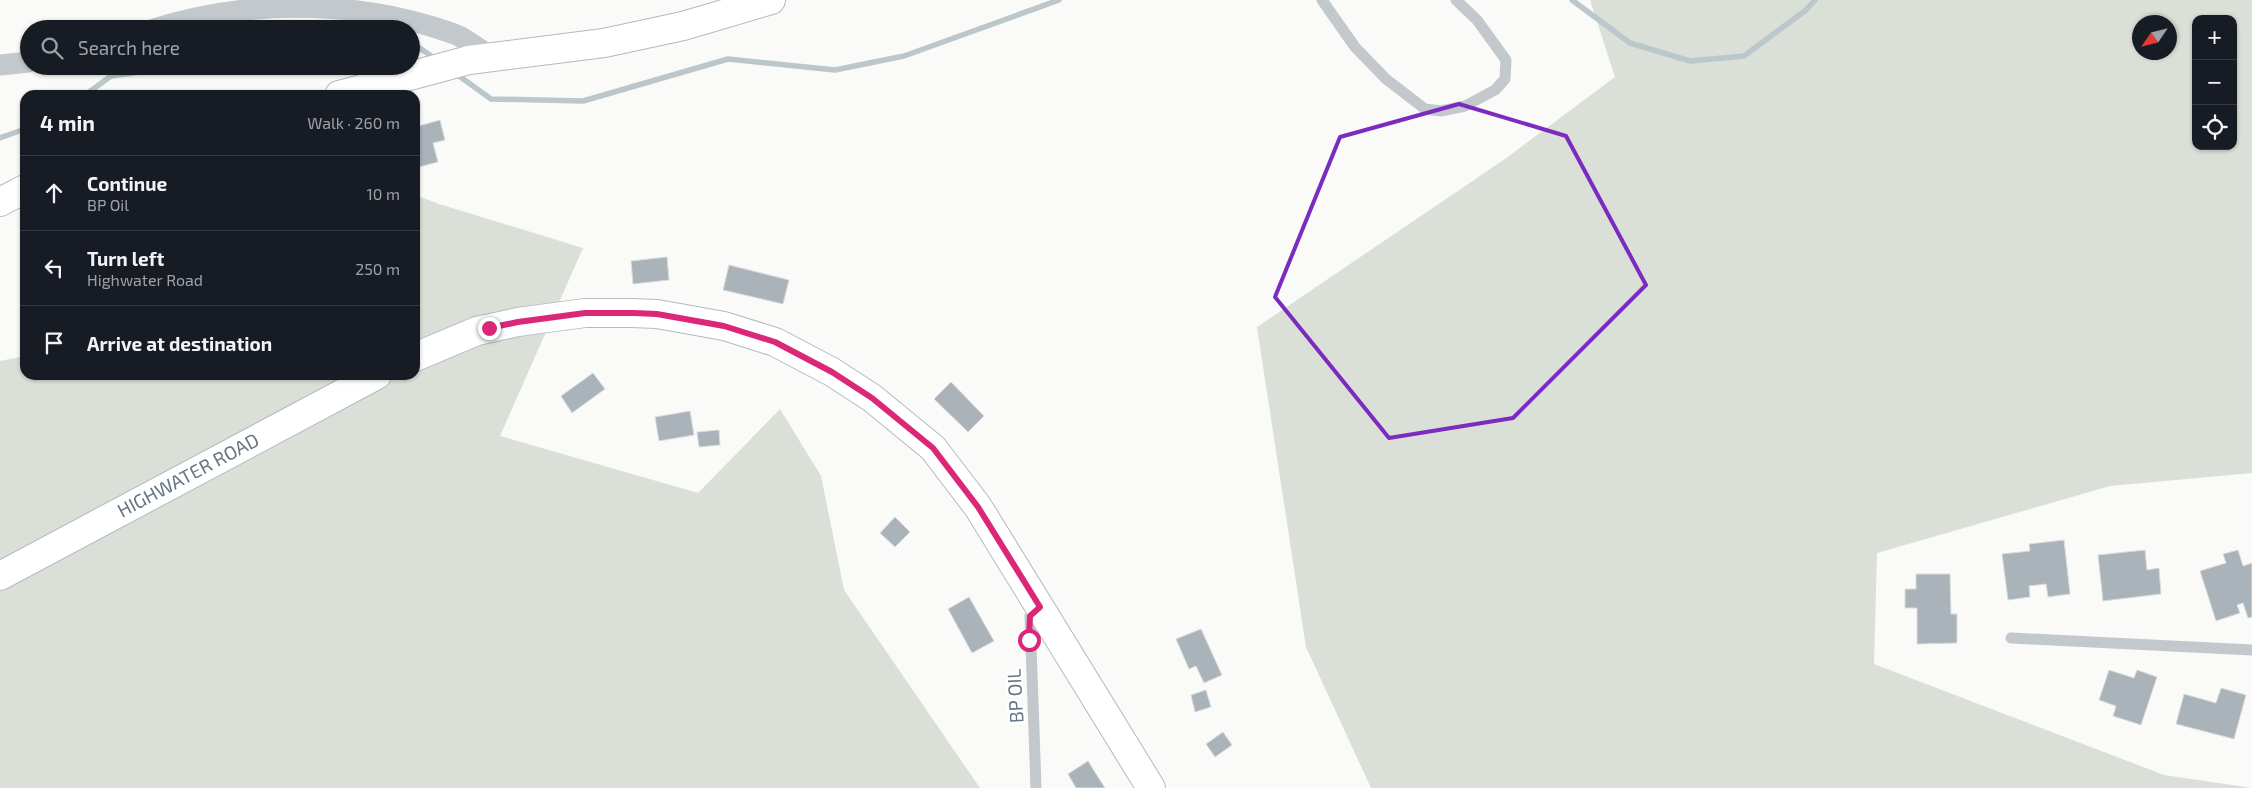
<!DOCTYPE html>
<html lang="en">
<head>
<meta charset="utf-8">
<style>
  body { margin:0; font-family:"Exo 2",sans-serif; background:#242831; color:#f1f3f6 }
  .controls { position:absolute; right:15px; top:15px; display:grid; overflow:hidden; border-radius:10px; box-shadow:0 1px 4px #0004 }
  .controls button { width:45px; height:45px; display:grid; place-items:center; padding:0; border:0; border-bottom:1px solid #363941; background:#171b24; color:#f1f3f6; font:25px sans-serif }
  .compass { position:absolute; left:2132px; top:15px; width:45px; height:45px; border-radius:50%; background:#171b24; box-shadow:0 1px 4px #0004; rotate:235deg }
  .stop { position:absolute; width:15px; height:15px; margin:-11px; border:4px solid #db2777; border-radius:50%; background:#fff }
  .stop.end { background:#db2777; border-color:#fff; box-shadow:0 1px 5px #0008 }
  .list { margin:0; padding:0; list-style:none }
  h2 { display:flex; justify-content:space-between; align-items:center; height:65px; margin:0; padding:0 20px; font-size:21px }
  h2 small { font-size:16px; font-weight:400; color:#9ea1a6 }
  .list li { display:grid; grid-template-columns:32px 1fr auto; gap:15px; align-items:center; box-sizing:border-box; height:75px; padding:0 20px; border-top:1px solid #363941 }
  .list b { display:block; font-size:19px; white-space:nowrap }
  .list p { margin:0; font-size:16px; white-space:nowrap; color:#9ea1a6 }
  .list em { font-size:16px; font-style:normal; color:#9ea1a6 }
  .icon { flex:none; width:28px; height:28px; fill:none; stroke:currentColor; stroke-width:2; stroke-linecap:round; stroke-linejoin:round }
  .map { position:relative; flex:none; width:2252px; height:788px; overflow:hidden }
  .search { position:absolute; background:#171b24; box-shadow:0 1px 4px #0004; left:20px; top:20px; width:400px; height:55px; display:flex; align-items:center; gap:12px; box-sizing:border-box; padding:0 18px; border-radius:28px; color:#9ea1a6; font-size:19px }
  .panel { position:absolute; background:#171b24; box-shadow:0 1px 4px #0004; left:20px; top:90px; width:400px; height:290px; border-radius:15px }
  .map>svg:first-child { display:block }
  .green { fill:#dadfd7; fill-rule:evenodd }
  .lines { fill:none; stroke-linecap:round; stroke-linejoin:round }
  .stream { stroke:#bbc7cb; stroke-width:5.5 }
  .building { fill:#aab3b9; stroke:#dcdcda }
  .secondary-casing { stroke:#b3babf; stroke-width:30 }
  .lane { stroke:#c3c8cc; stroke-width:11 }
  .street { stroke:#c3c8cc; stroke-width:21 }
  .secondary { stroke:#fff; stroke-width:28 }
  .route { stroke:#db2777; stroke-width:6 }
  .marked { fill:none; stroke:#7b2cbf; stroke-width:4; stroke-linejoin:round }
  .labels { text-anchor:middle; stroke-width:5; stroke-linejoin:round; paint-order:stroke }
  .street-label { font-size:19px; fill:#657683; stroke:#fff }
</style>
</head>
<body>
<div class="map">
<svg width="2252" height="788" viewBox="0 0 2252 788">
  <rect width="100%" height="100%" fill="#fafaf8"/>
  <!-- green -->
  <g class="green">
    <path d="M1590 0H2252V473L2110 486 1877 553 1874 664 2164 775 2252 788H1371L1306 647 1257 327 1505 159 1615 77ZM2196 19H2233V146H2196ZM2140 22H2170V52H2140Z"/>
    <path d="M415 195 439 204 583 248 500 436 698 493 780 409 821 476 844 590 980 788H0V361L25 356V375H415Z"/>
  </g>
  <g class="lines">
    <!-- stream -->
    <g class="stream">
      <path d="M1572 0 1630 43 1690 61 1744 56 1806 10 1815 0"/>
      <path d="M411 42 437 60"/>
      <path d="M455 73 491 99 583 101 728 59 835 70 904 56 1059 0"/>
      <path d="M85 95 111 76 183 66"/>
      <path d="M0 138 25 129"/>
    </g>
  </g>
  <!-- building -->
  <g class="building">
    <path d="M440 120 445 140 433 143 438 162 419 167 415 152V127Z"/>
    <path d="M667 257 669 280 633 284 631 261Z"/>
    <path d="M729 265 789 280 783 304 723 290Z"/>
    <path d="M593 373 605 389 572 413 561 396Z"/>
    <path d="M951 382 984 416 968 432 934 399Z"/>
    <path d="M690 411 694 435 659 441 655 417Z"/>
    <path d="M719 430 720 445 699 447 697 432Z"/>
    <path d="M895 517 910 532 895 547 880 533Z"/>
    <path d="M2064 540 2070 594 2048 597 2046 584 2029 586 2030 597 2008 600 2002 554 2030 551 2029 544Z"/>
    <path d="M2145 550 2147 570 2159 568 2161 594 2103 601 2098 555Z"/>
    <path d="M2238 550 2243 566 2252 563V617L2248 618 2243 603 2237 605 2240 613 2216 621 2200 571 2226 563 2223 554Z"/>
    <path d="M1916 574H1950L1951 614H1957V643L1917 644V608H1905V589H1916Z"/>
    <path d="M969 597 994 641 972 653 948 609Z"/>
    <path d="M1201 629 1222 675 1204 683 1196 666 1189 669 1176 639Z"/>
    <path d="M2109 670 2134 678 2137 670 2157 677 2141 725 2113 716 2116 706 2099 700Z"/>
    <path d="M2221 688 2246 695 2234 739 2176 724 2184 694 2216 703Z"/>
    <path d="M1206 690 1211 707 1195 712 1191 695Z"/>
    <path d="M1223 732 1232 745 1215 757 1206 744Z"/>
    <path d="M1088 761 1105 788H1076L1068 774Z"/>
  </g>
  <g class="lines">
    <!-- secondary casing -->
    <g class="secondary-casing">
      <g id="secondary">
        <path d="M339 95 469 60 604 43 683 26 771 0"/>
        <path d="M0 202 25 189"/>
        <path d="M415 357 477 331 518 322 585 313H631L657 314 724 326 775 342 832 372 872 398 933 448 978 507 1151 788"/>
        <path d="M0 576 377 375"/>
      </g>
    </g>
    <!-- lane -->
    <g class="lane">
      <path d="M1322 0 1355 47 1386 79 1425 109 1441 111 1465 106 1495 90 1505 79 1506 60 1477 20 1456 0"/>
      <path d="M2011 638 2252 650"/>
      <path d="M1036 788 1030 616 1040 607"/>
    </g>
    <!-- street -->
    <g class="street">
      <path d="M154 29C242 1 342 0 430 26 439 29 450 32 459 36 470 42 480 50 491 56"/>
      <path d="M0 65 29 62"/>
    </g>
    <!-- secondary -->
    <use href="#secondary" class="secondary"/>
  </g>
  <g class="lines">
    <!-- route -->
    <path class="route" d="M489 328 518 322 585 313H634L657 314 724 326 775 342 832 372 872 398 933 448 978 507 1040 607 1030 616 1029 640"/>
  </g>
  <!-- marked area -->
  <path class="marked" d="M1459 104 1566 136 1646 285 1513 418 1389 438 1275 297 1340 137Z"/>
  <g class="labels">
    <!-- street labels -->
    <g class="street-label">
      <text transform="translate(188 475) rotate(-28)" y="7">HIGHWATER ROAD</text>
      <text transform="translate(1015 696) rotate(-93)" y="7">BP OIL</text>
    </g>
  </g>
</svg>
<div class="controls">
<button>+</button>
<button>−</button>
<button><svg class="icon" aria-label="locate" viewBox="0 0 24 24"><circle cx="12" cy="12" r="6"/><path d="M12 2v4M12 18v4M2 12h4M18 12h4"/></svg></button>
</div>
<svg class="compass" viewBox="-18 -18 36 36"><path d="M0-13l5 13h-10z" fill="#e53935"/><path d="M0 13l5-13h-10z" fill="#9ea1a6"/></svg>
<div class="stop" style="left:1029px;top:640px"></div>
<div class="stop end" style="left:489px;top:328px"></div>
<div class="search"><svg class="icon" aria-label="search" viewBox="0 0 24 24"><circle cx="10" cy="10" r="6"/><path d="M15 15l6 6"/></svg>Search here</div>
<section class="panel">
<h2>4 min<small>Walk · 260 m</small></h2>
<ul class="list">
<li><svg class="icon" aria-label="ahead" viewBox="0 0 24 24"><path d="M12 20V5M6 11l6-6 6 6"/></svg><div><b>Continue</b><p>BP Oil</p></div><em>10 m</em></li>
<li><svg class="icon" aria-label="left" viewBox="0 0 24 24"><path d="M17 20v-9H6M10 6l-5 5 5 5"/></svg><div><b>Turn left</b><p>Highwater Road</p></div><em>250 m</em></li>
<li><svg class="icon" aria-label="arrive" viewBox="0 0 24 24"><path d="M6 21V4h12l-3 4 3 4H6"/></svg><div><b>Arrive at destination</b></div></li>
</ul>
</section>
</div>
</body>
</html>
